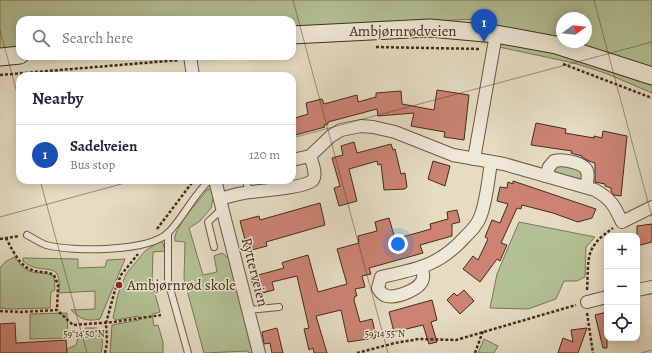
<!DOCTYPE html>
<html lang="en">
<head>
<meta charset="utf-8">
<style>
  body { margin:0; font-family:Alegreya,serif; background:#f2f2f3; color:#1f2937 }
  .controls { position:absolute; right:12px; bottom:12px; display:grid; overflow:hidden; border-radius:8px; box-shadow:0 2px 10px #0003 }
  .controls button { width:36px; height:36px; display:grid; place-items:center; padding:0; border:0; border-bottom:1px solid #e0e1e3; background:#fff; color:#1f2937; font:20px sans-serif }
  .compass { position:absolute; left:556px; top:12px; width:36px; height:36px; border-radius:50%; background:#fff; box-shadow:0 2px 10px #0003; rotate:75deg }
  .you { position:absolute; left:398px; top:244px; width:14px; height:14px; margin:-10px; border:3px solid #fff; border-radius:50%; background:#1a73e8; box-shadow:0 0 0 6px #1a73e833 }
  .badge { display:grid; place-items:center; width:26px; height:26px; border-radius:50%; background:#db2777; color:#fff; font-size:13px; font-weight:700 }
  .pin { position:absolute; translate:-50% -33px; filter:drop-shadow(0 1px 2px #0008) }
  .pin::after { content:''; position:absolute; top:21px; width:14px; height:12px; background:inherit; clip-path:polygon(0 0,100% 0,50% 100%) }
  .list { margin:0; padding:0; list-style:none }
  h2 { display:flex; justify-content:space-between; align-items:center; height:52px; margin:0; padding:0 16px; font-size:17px }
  h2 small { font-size:13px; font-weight:400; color:#747a83 }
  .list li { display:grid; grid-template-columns:26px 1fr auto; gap:12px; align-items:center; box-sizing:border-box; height:60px; padding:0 16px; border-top:1px solid #e0e1e3 }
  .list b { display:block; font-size:15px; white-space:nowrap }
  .list p { margin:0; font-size:13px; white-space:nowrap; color:#747a83 }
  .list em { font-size:13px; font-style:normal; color:#747a83 }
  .icon { flex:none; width:22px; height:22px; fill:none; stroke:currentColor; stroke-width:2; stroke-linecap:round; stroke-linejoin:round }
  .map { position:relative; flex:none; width:652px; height:353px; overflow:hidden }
  .search { position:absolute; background:#fff; box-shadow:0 2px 10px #0003; left:16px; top:16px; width:280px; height:44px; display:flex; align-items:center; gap:10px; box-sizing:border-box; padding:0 14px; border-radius:12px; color:#747a83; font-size:15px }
  .panel { position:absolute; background:#fff; box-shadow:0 2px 10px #0003; left:16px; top:72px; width:280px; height:112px; border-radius:12px }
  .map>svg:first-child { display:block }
  .green { fill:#b2c195; stroke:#7c7655; fill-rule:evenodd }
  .building { fill:#cc8374; stroke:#452c15 }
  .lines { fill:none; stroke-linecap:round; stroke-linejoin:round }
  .lane-casing { stroke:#6d5840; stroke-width:8 }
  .street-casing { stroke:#6d5840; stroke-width:14 }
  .secondary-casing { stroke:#452c15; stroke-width:19 }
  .path { stroke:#452c15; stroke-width:2.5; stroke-dasharray:3 2; stroke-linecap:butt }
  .lane { stroke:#eee8d7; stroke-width:6 }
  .street { stroke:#eee8d7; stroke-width:12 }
  .secondary { stroke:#eee8d7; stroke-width:17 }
  .ticks { fill:none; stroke:#452c15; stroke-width:1; stroke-opacity:0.45 }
  .poi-dot { fill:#8f2418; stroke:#eee8d7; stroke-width:1.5 }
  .labels { text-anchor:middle; stroke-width:3; stroke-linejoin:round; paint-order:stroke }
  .street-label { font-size:15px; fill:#452c15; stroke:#eee8d7 }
  .poi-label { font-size:15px; fill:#452c15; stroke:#eee8d7; text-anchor:start }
  .ticks-label { font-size:10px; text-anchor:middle; fill:#452c15; stroke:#eee8d7; stroke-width:3; stroke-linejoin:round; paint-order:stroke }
</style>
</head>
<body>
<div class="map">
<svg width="652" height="353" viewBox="0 0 652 353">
  <rect width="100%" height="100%" fill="#e5dcc2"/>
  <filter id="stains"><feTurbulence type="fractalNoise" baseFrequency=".005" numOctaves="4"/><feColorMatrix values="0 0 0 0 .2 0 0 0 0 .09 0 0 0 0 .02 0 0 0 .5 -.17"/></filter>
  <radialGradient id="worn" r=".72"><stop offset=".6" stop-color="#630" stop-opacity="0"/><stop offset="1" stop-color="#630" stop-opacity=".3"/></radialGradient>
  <!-- green -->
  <g class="green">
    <path d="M0 0H652V69L475 19 292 28V20H20V49L0 50ZM562 18H586V42H562Z"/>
    <path d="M502 43C554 51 603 66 652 83V93L605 73 574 63 499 47Z"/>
    <path d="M558 163 583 171 582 181 554 176 552 168Z"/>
    <path d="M211 188 214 194 211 208 200 221 189 228 203 275 217 272 214 256 222 253 232 261 255 353H249L248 351 204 353 184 279 185 242 175 241C172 229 199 201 207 190Z"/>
    <path d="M519 222 595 237 586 247 585 277 577 281H564L556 299 528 309 490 308 497 274Z"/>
    <path d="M160 241 163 243 165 251 153 252 152 283 160 312 152 314 154 326 158 325 163 342V353H110L112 325 139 320 138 316 116 320 113 318 118 294 126 274 145 251Z"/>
    <path d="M14 257C19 263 24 270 32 272 40 274 48 272 54 277L55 290 51 292 50 308 9 309 0 308V268L5 262Z"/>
    <path d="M23 258 78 259V268L105 267 107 260 125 259 100 319C87 322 80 319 71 310L95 309V291L59 293C62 256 42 278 23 261Z"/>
    <path d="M67 313 68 338 30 339V314Z"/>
    <path d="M85 328H97C104 336 103 344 101 353H67V349L76 345 79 334Z"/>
    <path d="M484 339 498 346 494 353H478Z"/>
  </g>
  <!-- building -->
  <g class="building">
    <path d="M437 90 469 95 464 140 444 137 445 132 411 126 414 113 378 116 377 109 328 122V124L324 125 325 127 292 136V119L308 114 306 103 322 99 324 104 357 95 358 102 376 97V93L401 91 402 104 434 110Z"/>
    <path d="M536 123 566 129 565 133 594 138V136L602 138 603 131 627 136 621 196 614 195 611 191V188L605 186V184L595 182V163L589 161 582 157V156L571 153 572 151 531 145Z"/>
    <path d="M354 142 357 153 391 144 393 150 395 149 401 174 405 173 407 187 405 189 384 190 381 164 378 165 377 161 349 169 357 201 339 206 334 188 340 186 332 158 343 155 341 146Z"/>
    <path d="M433 161 450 166 445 186 428 179Z"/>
    <path d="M513 181 596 209 592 218 578 222 553 213 522 205 521 209 517 208 501 243 507 245 500 261 497 259 480 282 463 269 473 256 478 260 488 239 485 237 492 220 500 223 508 204 497 201 500 187 507 188 508 182 513 184Z"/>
    <path d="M320 203 325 225 266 242 267 246 248 251 240 221 259 216 260 220Z"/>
    <path d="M457 210 460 222 452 224V236L420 245 423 253 369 268 371 274 362 276 365 287 355 289 357 296H355L354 300 360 322 372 319 376 336 375 338 348 342 341 310 316 316 327 353H314L313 348 309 350 304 329 309 328 297 276 272 282 274 290 255 295 251 277 284 268 282 263 284 262 308 255 318 292 347 284 337 249 359 243 358 236 377 231 375 222 389 218 395 239 431 229 430 224 448 219 447 212Z"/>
    <path d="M652 224V242L637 246V226Z"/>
    <path d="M464 290 474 301 460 314 447 300 454 293 457 296Z"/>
    <path d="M432 300 437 320 431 322 437 342 429 344 423 325 394 332 389 312Z"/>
    <path d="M607 312V348H603L595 315Z"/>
    <path d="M15 323 16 343 66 340 67 353H0V324Z"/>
    <path d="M277 328 283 353H272L270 343 264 344 262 332Z"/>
    <path d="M587 328 578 353H558L563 338 573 342 571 330Z"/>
  </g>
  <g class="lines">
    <!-- lane casing -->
    <g class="lane-casing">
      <g id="lane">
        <path d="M246 180 249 192"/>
        <path d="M168 233V281L188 353"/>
        <path d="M27 235C33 238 40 243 46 245 72 252 148 252 168 233 184 217 193 195 210 180"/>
        <path d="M214 247 208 222 222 209"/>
        <path d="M248 310 279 307"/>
      </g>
    </g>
    <!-- street casing -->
    <g class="street-casing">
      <g id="street">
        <path d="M190 56 193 76"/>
        <path d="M474 159 496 34"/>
        <path d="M292 160 310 156 331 136 341 130 361 126 373 127 395 132 453 155 504 164 595 190C611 199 614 205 622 222L652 207"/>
        <path d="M546 176 549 167 554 161C562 159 584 162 587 171 589 176 587 182 586 187"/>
        <path d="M215 180 259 353"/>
        <path d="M220 199C228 197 236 194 244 193 256 191 306 188 313 180 317 174 312 162 310 156"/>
        <path d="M421 268C422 270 424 274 423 277 423 289 397 298 387 296 382 295 380 292 378 288L381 277C417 269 439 266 465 237 472 230 478 224 481 215 487 198 488 180 491 163"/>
        <path d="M637 290 652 287"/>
        <path d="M587 302 607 297"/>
      </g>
    </g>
    <!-- secondary casing -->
    <g class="secondary-casing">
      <g id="secondary">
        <path d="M292 35 430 28 496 34 556 45 652 76"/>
        <path d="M0 57 20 55"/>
      </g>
    </g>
    <!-- path -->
    <g class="path">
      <path d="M376 47 481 49"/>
      <path d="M202 58 225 56"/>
      <path d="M563 64 652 98"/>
      <path d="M0 75 179 60"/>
      <path d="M157 229 194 180"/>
      <path d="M6 238C12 249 19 266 32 270 40 273 47 271 54 275L58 285 57 310"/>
      <path d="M0 239 19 236"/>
      <path d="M587 290C589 257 584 248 613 228"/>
      <path d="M0 311 21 312 57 310 73 325 114 322 161 315"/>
      <path d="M587 313 593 353"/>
      <path d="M105 353 107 343 106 323 115 290 121 275 138 254"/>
      <path d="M357 353 395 343 419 339 456 340 576 305"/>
      <path d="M475 353 483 331"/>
    </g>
    <!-- lane -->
    <use href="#lane" class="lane"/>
    <!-- street -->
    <use href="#street" class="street"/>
    <!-- secondary -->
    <use href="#secondary" class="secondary"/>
  </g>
  <!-- ticks -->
  <path class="ticks" d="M293 0 388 353M594 0 652 217M0 30 20 104M292 138 652 42M40 180 87 353M0 217 136 180M641 353 652 350"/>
  <!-- markers -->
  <circle class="poi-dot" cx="119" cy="285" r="4"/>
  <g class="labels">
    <!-- street labels -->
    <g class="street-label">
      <text x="403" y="36">Ambjørnrødveien</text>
      <text transform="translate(255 272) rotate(76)" y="5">Rytterveien</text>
    </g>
    <!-- poi labels -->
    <g class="poi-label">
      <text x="127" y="290">Ambjørnrød skole</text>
    </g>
  </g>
  <g class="ticks-label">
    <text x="84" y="337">59°14'50"N</text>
    <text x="385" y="337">59°14'55"N</text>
  </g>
  <rect width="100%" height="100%" filter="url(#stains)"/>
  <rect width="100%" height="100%" fill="url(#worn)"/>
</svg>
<div class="controls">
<button>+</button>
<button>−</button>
<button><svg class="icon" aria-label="locate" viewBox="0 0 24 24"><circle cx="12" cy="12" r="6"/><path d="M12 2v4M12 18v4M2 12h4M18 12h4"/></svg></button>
</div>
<svg class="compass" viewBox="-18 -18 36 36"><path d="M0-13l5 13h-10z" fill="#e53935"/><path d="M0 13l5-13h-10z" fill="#747a83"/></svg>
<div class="you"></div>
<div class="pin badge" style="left:484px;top:42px;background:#1a4fb4">1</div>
<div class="search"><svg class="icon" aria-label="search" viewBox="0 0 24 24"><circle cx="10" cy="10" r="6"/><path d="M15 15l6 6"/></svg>Search here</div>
<section class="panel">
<h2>Nearby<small></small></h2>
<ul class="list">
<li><span class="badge" style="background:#1a4fb4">1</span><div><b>Sadelveien</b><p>Bus stop</p></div><em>120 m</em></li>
</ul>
</section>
</div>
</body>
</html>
